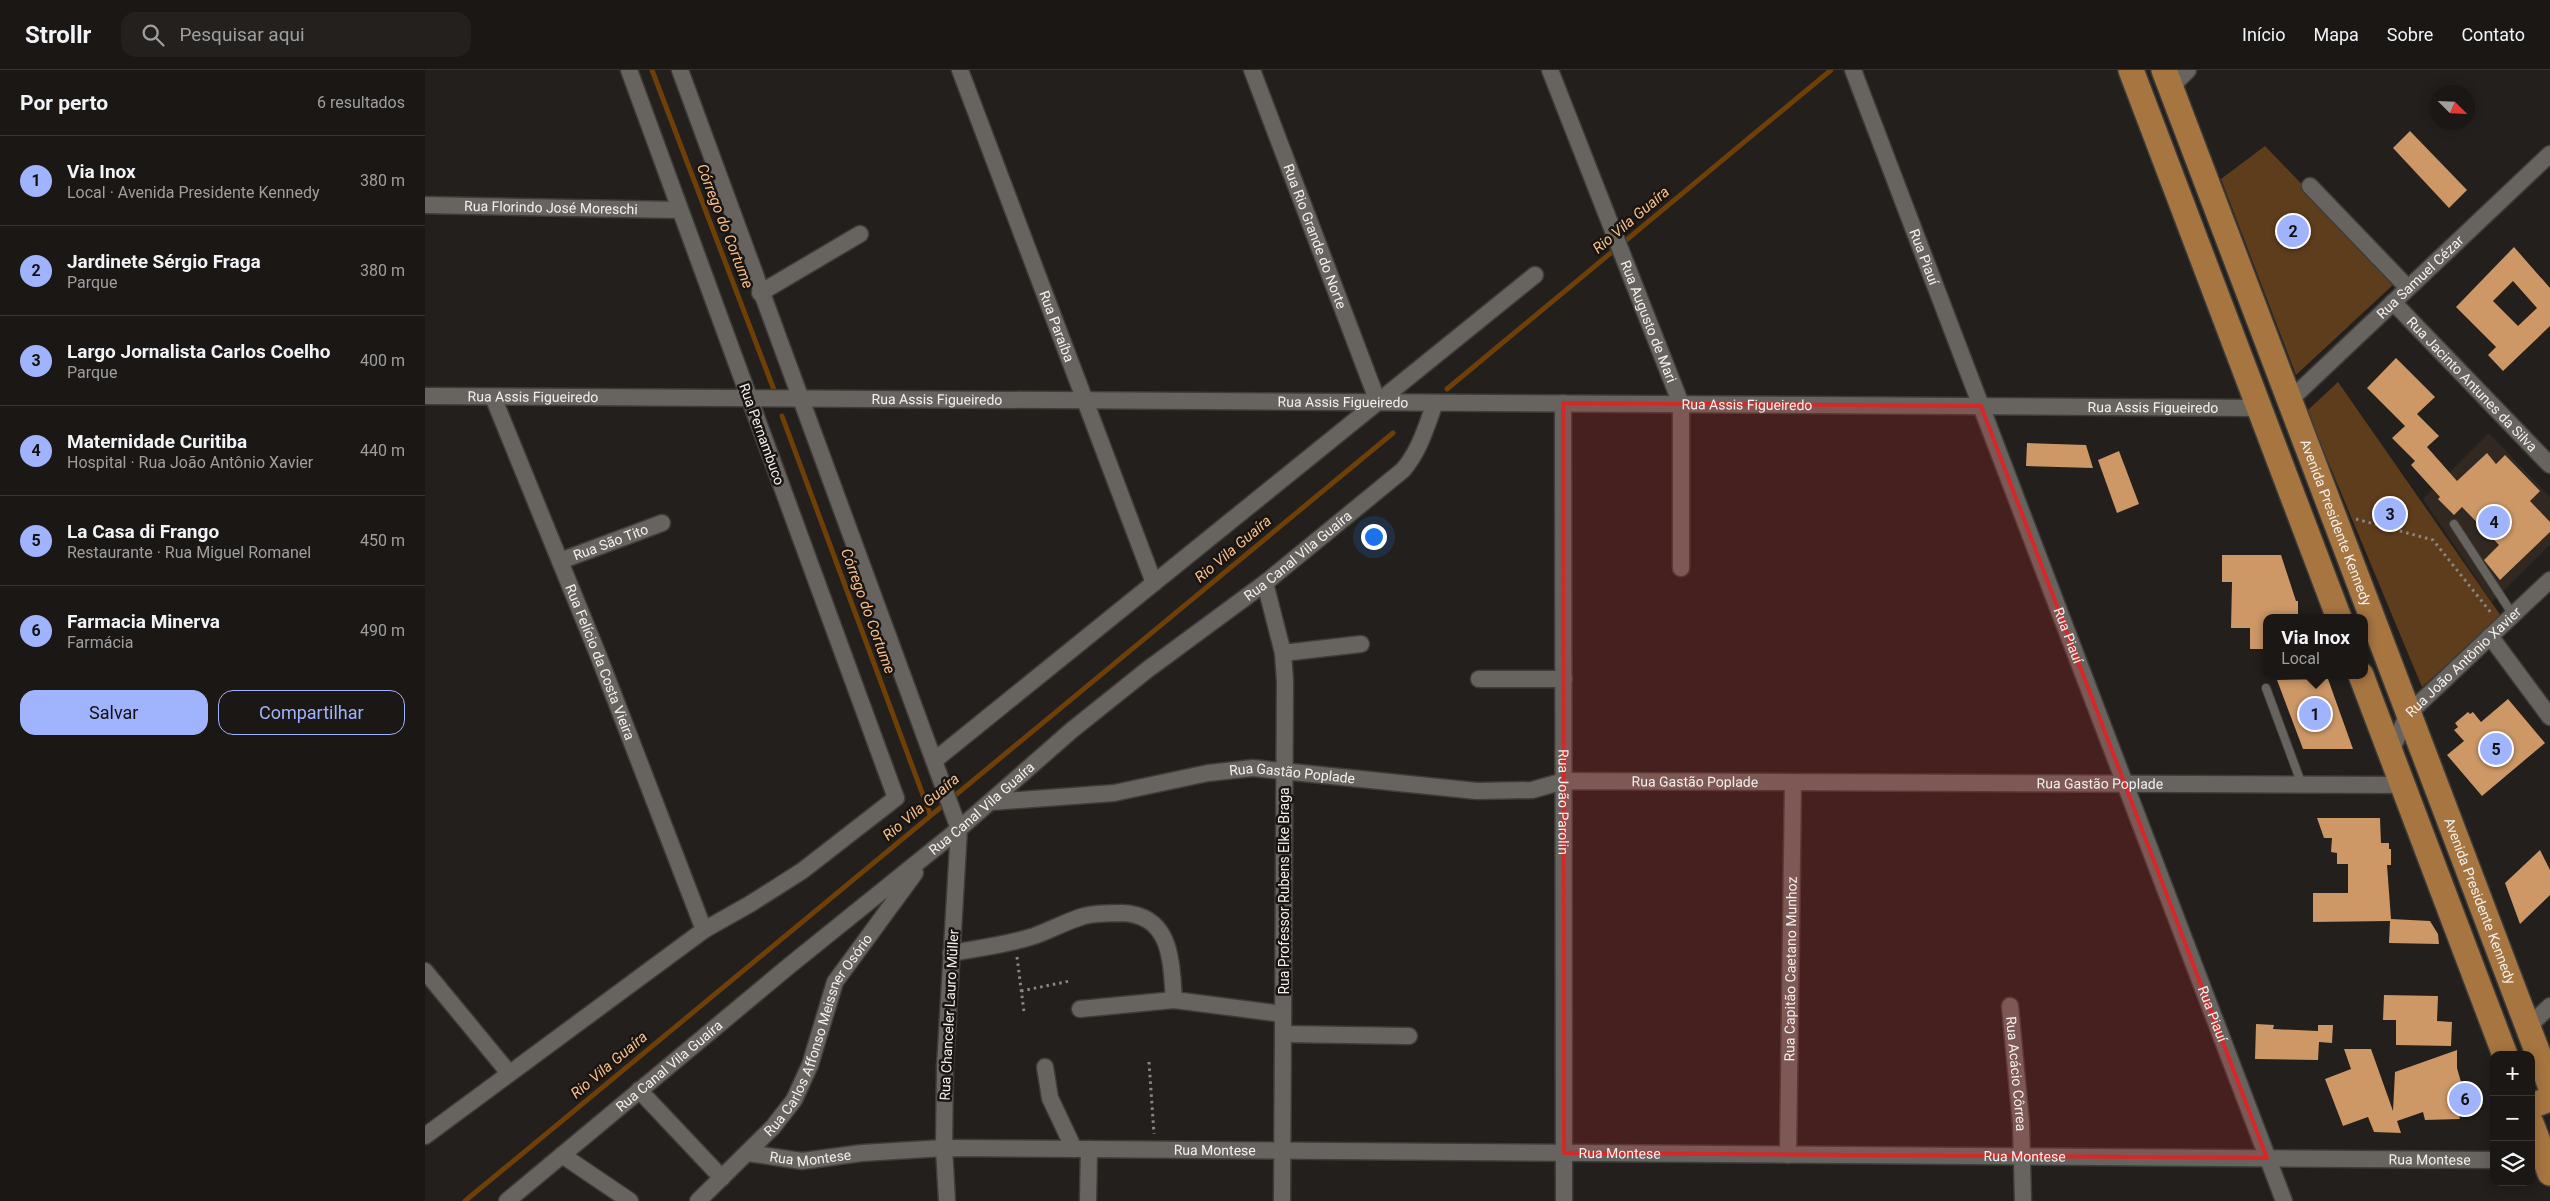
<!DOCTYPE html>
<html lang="pt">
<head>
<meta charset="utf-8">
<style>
  body { margin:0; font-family:Roboto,sans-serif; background:#23201e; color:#f1f3f6 }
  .controls { position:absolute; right:15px; bottom:15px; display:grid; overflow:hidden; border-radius:10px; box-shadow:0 2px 12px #0003 }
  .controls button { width:45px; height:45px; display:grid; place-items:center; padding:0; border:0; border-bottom:1px solid #383634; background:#1a1715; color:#f1f3f6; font:25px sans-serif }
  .compass { position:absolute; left:2005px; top:15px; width:45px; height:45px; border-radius:50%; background:#1a1715; box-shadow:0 2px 12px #0003; rotate:114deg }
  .you { position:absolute; left:948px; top:466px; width:18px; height:18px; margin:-12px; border:4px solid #fff; border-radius:50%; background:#1a73e8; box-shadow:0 0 0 8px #1a73e833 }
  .badge { display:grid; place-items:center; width:32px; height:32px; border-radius:50%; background:#a0b3fd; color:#111; font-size:16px; font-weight:700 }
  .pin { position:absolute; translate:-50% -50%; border:2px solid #fff; box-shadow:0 1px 5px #0006 }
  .popup { position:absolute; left:1838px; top:544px; width:105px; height:65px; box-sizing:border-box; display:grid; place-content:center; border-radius:10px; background:#1a1715; filter:drop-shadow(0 1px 4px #0005); font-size:16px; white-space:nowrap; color:#9f9fa0 }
  .popup b { font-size:19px; color:#f1f3f6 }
  .popup::after { content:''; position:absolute; left:50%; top:100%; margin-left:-10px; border:10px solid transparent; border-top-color:#1a1715 }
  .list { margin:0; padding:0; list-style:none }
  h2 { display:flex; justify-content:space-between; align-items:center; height:65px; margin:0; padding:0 20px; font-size:21px }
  h2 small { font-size:16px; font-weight:400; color:#9f9fa0 }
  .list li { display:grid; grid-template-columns:32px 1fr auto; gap:15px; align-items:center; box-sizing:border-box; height:90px; padding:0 20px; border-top:1px solid #383634 }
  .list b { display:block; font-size:19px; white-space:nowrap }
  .list p { margin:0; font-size:16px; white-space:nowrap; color:#9f9fa0 }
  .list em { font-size:16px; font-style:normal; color:#9f9fa0 }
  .actions { display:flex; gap:10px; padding:15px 20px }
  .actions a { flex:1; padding:11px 0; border:1px solid #a0b3fd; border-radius:15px; text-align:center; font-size:18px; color:#a0b3fd }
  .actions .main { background:#a0b3fd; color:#111 }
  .icon { flex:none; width:28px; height:28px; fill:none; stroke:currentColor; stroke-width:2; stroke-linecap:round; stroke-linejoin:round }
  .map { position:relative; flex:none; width:2125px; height:1131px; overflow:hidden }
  header { display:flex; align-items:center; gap:30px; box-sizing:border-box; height:70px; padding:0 25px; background:#1a1715; border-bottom:1px solid #383634 }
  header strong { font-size:24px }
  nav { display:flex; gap:28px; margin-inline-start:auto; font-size:18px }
  .search { width:350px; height:45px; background:#23201e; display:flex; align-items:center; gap:12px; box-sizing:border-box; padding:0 18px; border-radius:15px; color:#9f9fa0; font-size:19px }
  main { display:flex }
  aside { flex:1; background:#1a1715 }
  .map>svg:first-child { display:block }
  .built { fill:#302821 }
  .green { fill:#5e3d1d }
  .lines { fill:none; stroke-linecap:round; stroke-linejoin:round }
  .stream { stroke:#6e3f06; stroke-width:5 }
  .building { fill:#cd9766; fill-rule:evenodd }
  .lane-casing { stroke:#3e3c39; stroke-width:10 }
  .street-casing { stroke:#3e3c39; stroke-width:19 }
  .primary-casing { stroke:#3e3c39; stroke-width:28 }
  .path { stroke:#898684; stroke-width:3; stroke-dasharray:2.5 4; stroke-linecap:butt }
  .lane { stroke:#676460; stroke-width:8 }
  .street { stroke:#676460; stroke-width:16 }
  .primary { stroke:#a67540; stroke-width:25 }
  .marked { fill:#d62828; fill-opacity:0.2; stroke:#d62828; stroke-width:4; stroke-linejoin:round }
  .labels { text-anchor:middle; stroke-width:5; stroke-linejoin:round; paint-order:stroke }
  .street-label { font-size:14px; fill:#f2f0ee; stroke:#181513 }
  .water-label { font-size:15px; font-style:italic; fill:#f9be88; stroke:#181513 }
</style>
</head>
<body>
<header>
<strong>Strollr</strong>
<div class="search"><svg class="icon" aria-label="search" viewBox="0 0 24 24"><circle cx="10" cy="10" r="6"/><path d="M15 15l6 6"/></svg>Pesquisar aqui</div>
<nav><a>Início</a><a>Mapa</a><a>Sobre</a><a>Contato</a></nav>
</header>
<main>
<aside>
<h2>Por perto<small>6 resultados</small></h2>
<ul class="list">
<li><span class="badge">1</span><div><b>Via Inox</b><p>Local · Avenida Presidente Kennedy</p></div><em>380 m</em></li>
<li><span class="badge">2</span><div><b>Jardinete Sérgio Fraga</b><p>Parque</p></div><em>380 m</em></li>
<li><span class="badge">3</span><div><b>Largo Jornalista Carlos Coelho</b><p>Parque</p></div><em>400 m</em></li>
<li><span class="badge">4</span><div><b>Maternidade Curitiba</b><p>Hospital · Rua João Antônio Xavier</p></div><em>440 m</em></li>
<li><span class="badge">5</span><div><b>La Casa di Frango</b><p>Restaurante · Rua Miguel Romanel</p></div><em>450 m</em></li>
<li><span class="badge">6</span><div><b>Farmacia Minerva</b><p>Farmácia</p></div><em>490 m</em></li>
</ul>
<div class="actions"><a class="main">Salvar</a><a>Compartilhar</a></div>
</aside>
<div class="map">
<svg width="2125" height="1131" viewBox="0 0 2125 1131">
  <rect width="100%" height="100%" fill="#221f1c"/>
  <!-- built -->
  <path class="built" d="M2064 363 2125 427V475L2067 532 1998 429Z"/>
  <!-- green -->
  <g class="green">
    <path d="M1840 76 1971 212 1871 305 1796 109Z"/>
    <path d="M1913 312 2076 546 1997 617 1882 341Z"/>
  </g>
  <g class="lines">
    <!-- stream -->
    <g class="stream">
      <path d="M227 0 349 320"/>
      <path d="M1022 319 1406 0"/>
      <path d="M357 346 505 744"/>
      <path d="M40 1131 968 363"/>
    </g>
  </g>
  <!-- building -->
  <g class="building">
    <path d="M1985 61 2042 120 2024 138 1968 78Z"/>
    <path d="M2089 177 2125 218V256L2078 301 2063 285 2071 277 2031 237ZM2088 211 2112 238 2093 256 2068 231Z"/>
    <path d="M1971 288 2010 327 1992 344 2014 366 2002 377 2032 411 2062 383 2071 394 2080 385 2115 421 2105 431 2125 452V462L2075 510 2059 490 2074 475 2037 437 2029 445 2013 429 2015 427 1986 395 1990 391 1967 368 1980 356 1942 318Z"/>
    <path d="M1602 373 1661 375 1668 398 1601 396Z"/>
    <path d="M1694 381 1714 434 1692 443 1673 390Z"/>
    <path d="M1797 485H1856L1871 531H1873V548H1841V579H1825V558H1806L1807 512H1797Z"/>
    <path d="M1903 609 1928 679H1878L1852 610Z"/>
    <path d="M2083 629 2120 673 2057 726 2022 685 2039 671 2029 660 2033 657 2030 653 2043 642 2045 644 2048 642 2056 652Z"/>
    <path d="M1892 748H1955L1956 773H1964V779H1966V795H1962L1966 849 2005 851 2013 864 2014 874 1964 873 1965 851 1888 852V823H1923V794H1912V783L1906 782 1907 768H1899Z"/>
    <path d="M2115 780 2125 800V825L2095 854 2080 813Z"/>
    <path d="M1959 925 2013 926 2012 951 2027 952 2026 976 1971 975V950H1958Z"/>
    <path d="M1831 954 1849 955 1848 959 1893 961V955H1908L1907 973 1894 972 1893 990 1830 989Z"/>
    <path d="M1919 979H1946L1968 1041 1970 1002 2032 980V998L2042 1033 2031 1034 2035 1049 2000 1050 1998 1042 1972 1051 1976 1063 1949 1062 1943 1047 1918 1056 1900 1009 1926 999Z"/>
  </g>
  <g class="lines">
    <!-- lane casing -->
    <g class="lane-casing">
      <g id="lane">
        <path d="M2029 454 2088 545"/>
        <path d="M1841 618 1877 715"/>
      </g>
    </g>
    <!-- street casing -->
    <g class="street-casing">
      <g id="street">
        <path d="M255 0 534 759 520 997 519 1078 522 1131"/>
        <path id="s1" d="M535 0 729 513"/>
        <path id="s2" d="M827 0 953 332"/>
        <path id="s3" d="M1125 0 1256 334V498"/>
        <path id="s4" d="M1428 0 1859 1131"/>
        <path d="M1746 17 1763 0"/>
        <path d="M1885 116 1983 218"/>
        <path id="s5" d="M0 135 253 140"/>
        <path d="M335 223 435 164"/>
        <path id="s6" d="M1968 232 2125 395"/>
        <path id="s7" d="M0 326 1834 338"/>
        <path id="s8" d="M68 327 172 582 279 860"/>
        <path id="s9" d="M1865 330 2125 84"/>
        <path id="s10" d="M1138 333 1139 1131"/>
        <path id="s11" d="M135 491 237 453"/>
        <path d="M840 513 858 583 860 611 857 1131"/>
        <path d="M2065 566 2125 647"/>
        <path d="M858 583 936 574"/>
        <path d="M1054 609H1139"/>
        <path id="s12" d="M1965 683 1983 644 2125 510"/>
        <path d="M510 690 1110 205"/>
        <path id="s13" d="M566 732 689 723 783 703 828 698 1052 721 1107 720 1139 711 1978 715"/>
        <path d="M526 883C554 878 582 875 609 866 626 860 642 851 659 846 671 843 684 843 697 843 747 845 746 891 749 930"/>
        <path d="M0 901 84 1003"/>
        <path id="s14" d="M1585 936 1596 1053 1598 1131"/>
        <path d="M655 939 749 930 858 944"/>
        <path d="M2103 957 2125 936"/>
        <path d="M858 964 984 966"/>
        <path d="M620 997 625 1028 649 1079"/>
        <path d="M214 1020 297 1108"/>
        <path d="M0 1066 279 860 325 834 377 801 471 728 204 0"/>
        <path id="s15" d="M322 1083 377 1091 437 1083 519 1078 2069 1090"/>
        <path d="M137 1085 205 1131"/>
        <path id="s16" d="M1363 1085 1368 713"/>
        <path id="s17" d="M82 1131 364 896 534 759 647 660 722 600 840 513 978 400C995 380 1001 357 1010 333"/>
        <path id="s18" d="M273 1131 348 1057 369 1030 385 995 410 912 490 803"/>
        <path d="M663 1131 664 1079"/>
      </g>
    </g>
    <!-- primary casing -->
    <g class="primary-casing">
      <g id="primary">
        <path d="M1706 0 1914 548"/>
        <path id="s19" d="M1739 0 2125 1015"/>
        <path d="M1936 605 2080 985"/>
        <path d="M2106 1036 2125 1029"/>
        <path d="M2106 1053 2125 1103"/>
      </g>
    </g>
    <!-- path -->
    <g class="path">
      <path d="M1931 449 2008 470 2067 544"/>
      <path d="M592 887 599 942"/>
      <path d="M596 921 645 911"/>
      <path d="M724 992 729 1064"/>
    </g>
    <!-- lane -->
    <use href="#lane" class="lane"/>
    <!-- street -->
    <use href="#street" class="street"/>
    <!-- primary -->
    <use href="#primary" class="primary"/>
  </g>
  <!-- marked area -->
  <path class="marked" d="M1138 333 1556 336 1842 1088 1139 1083Z"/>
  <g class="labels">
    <!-- street labels -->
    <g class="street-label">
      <text dy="5" stroke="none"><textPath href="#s5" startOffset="126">Rua Florindo José Moreschi</textPath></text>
      <text dy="5" stroke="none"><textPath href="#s2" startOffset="178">Rua Rio Grande do Norte</textPath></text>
      <text dy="5" stroke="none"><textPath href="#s4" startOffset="200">Rua Piauí</textPath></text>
      <text dy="5" stroke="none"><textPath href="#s9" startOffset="179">Rua Samuel Cézar</textPath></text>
      <text dy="5" stroke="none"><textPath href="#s3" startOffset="270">Rua Augusto de Mari</textPath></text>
      <text dy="5" stroke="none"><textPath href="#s1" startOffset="274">Rua Paraíba</textPath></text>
      <text dy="5" stroke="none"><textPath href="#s6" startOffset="114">Rua Jacinto Antunes da Silva</textPath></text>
      <text dy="5" stroke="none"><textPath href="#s7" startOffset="108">Rua Assis Figueiredo</textPath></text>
      <text dy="5" stroke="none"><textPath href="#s7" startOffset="512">Rua Assis Figueiredo</textPath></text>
      <text dy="5" stroke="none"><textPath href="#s7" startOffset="918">Rua Assis Figueiredo</textPath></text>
      <text dy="5" stroke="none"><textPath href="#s7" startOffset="1322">Rua Assis Figueiredo</textPath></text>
      <text dy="5" stroke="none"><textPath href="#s7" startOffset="1728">Rua Assis Figueiredo</textPath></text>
      <text transform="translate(337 364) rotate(70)" y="5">Rua Pernambuco</text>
      <text dy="5" stroke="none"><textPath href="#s19" startOffset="484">Avenida Presidente Kennedy</textPath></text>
      <text dy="5" stroke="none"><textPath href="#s11" startOffset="54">Rua São Tito</textPath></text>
      <text dy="5" stroke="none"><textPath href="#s17" startOffset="1021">Rua Canal Vila Guaíra</textPath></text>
      <text dy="5" stroke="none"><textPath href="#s4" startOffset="605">Rua Piauí</textPath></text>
      <text dy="5" stroke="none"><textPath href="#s8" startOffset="286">Rua Felício da Costa Vieira</textPath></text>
      <text dy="5" stroke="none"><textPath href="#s12" startOffset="119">Rua João Antônio Xavier</textPath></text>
      <text dy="5" stroke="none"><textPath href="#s13" startOffset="304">Rua Gastão Poplade</textPath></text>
      <text dy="5" stroke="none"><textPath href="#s13" startOffset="709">Rua Gastão Poplade</textPath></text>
      <text dy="5" stroke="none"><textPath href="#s13" startOffset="1114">Rua Gastão Poplade</textPath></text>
      <text dy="5" stroke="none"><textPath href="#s10" startOffset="399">Rua João Parolin</textPath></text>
      <text dy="5" stroke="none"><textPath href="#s17" startOffset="616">Rua Canal Vila Guaíra</textPath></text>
      <text transform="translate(859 821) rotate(-90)" y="5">Rua Professor Rubens Elke Braga</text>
      <text dy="5" stroke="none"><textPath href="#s19" startOffset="889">Avenida Presidente Kennedy</textPath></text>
      <text dy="5" stroke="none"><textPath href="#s16" startOffset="186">Rua Capitão Caetano Munhoz</textPath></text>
      <text dy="5" stroke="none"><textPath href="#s4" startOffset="1010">Rua Piauí</textPath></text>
      <text transform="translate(524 945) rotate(-87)" y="5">Rua Chanceler Lauro Müller</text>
      <text dy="5" stroke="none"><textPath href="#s18" startOffset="209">Rua Carlos Affonso Meissner Osório</textPath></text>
      <text dy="5" stroke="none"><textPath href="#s17" startOffset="211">Rua Canal Vila Guaíra</textPath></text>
      <text dy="5" stroke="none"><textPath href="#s14" startOffset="68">Rua Acácio Côrrea</textPath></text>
      <text dy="5" stroke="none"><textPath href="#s15" startOffset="469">Rua Montese</textPath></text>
      <text dy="5" stroke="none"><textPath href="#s15" startOffset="874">Rua Montese</textPath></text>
      <text dy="5" stroke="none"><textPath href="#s15" startOffset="64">Rua Montese</textPath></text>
      <text dy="5" stroke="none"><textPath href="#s15" startOffset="1279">Rua Montese</textPath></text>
      <text dy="5" stroke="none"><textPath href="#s15" startOffset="1684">Rua Montese</textPath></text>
    </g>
    <!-- water labels -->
    <g class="water-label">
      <text transform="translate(1206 150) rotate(-40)" y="5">Rio Vila Guaíra</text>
      <text transform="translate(300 156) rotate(69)" y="5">Córrego do Cortume</text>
      <text transform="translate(808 479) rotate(-40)" y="5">Rio Vila Guaíra</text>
      <text transform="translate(443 541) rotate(70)" y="5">Córrego do Cortume</text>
      <text transform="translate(496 737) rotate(-40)" y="5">Rio Vila Guaíra</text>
      <text transform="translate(184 995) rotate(-40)" y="5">Rio Vila Guaíra</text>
    </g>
  </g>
</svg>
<div class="controls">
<button>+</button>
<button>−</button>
<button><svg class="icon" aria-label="layers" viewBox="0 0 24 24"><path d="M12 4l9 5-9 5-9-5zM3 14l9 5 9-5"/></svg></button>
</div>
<svg class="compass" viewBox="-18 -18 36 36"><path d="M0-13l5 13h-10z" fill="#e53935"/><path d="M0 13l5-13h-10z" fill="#9f9fa0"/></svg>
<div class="you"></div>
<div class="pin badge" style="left:1890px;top:644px">1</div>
<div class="popup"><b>Via Inox</b>Local</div>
<div class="pin badge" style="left:1868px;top:161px">2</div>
<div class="pin badge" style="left:1965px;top:444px">3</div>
<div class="pin badge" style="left:2069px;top:452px">4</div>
<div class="pin badge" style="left:2071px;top:679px">5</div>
<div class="pin badge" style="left:2040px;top:1029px">6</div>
</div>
</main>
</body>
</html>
